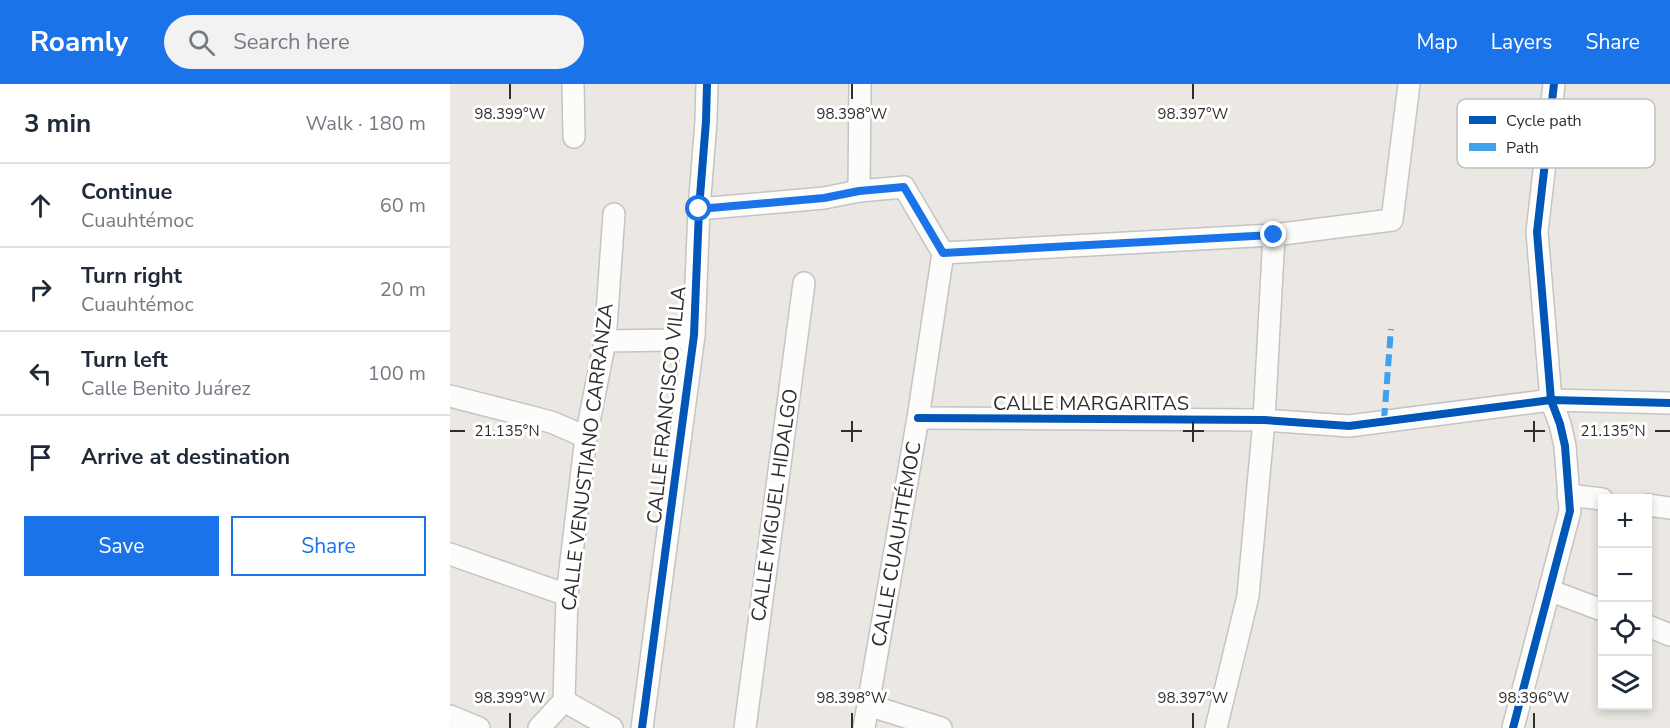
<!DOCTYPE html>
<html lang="en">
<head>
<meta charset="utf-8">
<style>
  body { margin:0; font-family:"Nunito Sans",sans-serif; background:#f2f2f3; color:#1f2937 }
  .controls { position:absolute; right:18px; bottom:18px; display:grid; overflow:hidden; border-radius:0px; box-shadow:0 3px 9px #0003 }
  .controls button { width:54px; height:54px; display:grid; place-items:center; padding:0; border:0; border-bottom:2px solid #e0e1e3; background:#fff; color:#1f2937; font:30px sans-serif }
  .stop { position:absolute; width:18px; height:18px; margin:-14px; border:4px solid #1a73e8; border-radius:50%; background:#fff }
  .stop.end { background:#1a73e8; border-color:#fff; box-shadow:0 2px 6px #0008 }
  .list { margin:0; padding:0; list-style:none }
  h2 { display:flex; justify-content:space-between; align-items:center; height:78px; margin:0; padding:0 24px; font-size:26px }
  h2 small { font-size:20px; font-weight:400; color:#747a83 }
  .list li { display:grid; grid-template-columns:39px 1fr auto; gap:18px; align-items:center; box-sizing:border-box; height:84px; padding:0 24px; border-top:2px solid #e0e1e3 }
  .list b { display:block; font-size:22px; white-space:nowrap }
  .list p { margin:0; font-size:20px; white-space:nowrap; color:#747a83 }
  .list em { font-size:20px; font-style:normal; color:#747a83 }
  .actions { display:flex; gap:12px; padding:18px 24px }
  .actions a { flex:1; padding:14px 0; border:2px solid #1a73e8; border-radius:0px; text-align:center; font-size:21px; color:#1a73e8 }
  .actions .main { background:#1a73e8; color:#fff }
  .icon { flex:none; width:33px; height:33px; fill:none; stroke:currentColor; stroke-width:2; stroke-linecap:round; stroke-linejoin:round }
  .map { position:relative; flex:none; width:1220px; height:644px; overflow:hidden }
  header { display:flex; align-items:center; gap:36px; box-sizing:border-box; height:84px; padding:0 30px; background:#1a73e8; color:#fff }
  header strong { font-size:28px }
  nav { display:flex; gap:33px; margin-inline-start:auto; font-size:21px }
  .search { width:420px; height:54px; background:#f2f2f3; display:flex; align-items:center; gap:15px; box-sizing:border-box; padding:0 21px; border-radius:33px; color:#747a83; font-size:22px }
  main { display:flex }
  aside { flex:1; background:#fff }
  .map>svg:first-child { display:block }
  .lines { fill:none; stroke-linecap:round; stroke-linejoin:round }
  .minor-casing { stroke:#c5c4c4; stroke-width:24 }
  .minor { stroke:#fcfcfb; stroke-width:21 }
  .quiet { stroke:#3ea3eb; stroke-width:6; stroke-dasharray:12 6; stroke-linecap:butt }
  .cycleway-casing { stroke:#fff; stroke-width:11 }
  .cycleway { stroke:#0057b8; stroke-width:8 }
  .route { stroke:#1a73e8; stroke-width:8 }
  .ticks { fill:none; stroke:#2e2e2e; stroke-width:2 }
  .labels { text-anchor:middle; stroke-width:6; stroke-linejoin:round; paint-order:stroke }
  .street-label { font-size:20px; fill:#2e2e2e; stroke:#fff }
  .key { fill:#fff; stroke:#c0c0c0; stroke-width:1.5 }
  .key-label { font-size:16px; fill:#2e2e2e }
  .ticks-label { font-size:15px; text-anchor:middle; fill:#2e2e2e; stroke:#fff; stroke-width:6; stroke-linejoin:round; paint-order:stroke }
</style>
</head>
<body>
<header>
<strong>Roamly</strong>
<div class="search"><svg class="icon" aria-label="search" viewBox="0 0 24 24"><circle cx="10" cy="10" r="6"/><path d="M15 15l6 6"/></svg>Search here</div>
<nav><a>Map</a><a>Layers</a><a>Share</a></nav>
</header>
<main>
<aside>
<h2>3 min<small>Walk · 180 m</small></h2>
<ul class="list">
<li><svg class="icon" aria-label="ahead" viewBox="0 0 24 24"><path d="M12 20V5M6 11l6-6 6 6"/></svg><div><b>Continue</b><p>Cuauhtémoc</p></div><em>60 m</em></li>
<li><svg class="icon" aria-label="right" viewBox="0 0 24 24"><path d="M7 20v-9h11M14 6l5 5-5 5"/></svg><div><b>Turn right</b><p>Cuauhtémoc</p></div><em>20 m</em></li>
<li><svg class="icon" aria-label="left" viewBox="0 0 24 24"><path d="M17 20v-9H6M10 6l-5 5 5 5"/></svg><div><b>Turn left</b><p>Calle Benito Juárez</p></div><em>100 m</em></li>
<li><svg class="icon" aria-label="arrive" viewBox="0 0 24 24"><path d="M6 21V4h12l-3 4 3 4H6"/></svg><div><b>Arrive at destination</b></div></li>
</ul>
<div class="actions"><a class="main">Save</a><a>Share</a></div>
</aside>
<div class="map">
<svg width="1220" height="644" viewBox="0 0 1220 644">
  <rect width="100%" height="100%" fill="#ebe8e4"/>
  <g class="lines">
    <!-- minor casing -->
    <g class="minor-casing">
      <g id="minor">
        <path d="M123 0 124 53"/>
        <path d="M409 107 410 0"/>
        <path d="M249 125 374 114 409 107 454 103 493 169"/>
        <path d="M493 169 824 151 942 136 959 0"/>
        <path d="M155 257 221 256 244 251"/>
        <path d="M0 312 101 338 136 353"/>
        <path d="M468 334 814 336 899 342 1101 316 1220 319"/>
        <path d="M1118 411 1152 415"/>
        <path d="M1198 421 1220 424"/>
        <path d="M0 470 117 511"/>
        <path d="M1101 507 1152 526"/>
        <path d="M1198 542 1220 551"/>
        <path d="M114 617 117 511 136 353 155 257 164 130"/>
        <path d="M114 617 162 644"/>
        <path d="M418 621 491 644"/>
        <path d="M0 632 29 644"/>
        <path d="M89 644 114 617"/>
        <path d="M192 644 244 251 249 125 256 37 257 0"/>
        <path d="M295 644 354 199"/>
        <path d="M414 644 468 334 493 169"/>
        <path d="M766 644 798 512 814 336 824 151"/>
        <path d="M1063 644 1120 427 1115 362 1110 340 1101 316 1087 148 1104 0"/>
      </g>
    </g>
    <!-- minor -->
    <use href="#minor" class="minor"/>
    <!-- quiet -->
    <path class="quiet" d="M934 336 941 245"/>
    <!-- cycleway casing -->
    <g class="cycleway-casing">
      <g id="cycleway">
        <path d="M468 334 814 336 899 342 1101 316 1220 319"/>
        <path d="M192 644 244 251 249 125 256 37 257 0"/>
        <path d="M1063 644 1120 427 1115 362 1110 340 1101 316 1087 148 1104 0"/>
      </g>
    </g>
    <!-- cycleway -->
    <use href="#cycleway" class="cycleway"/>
  </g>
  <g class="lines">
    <!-- route -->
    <path class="route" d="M249 125 374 114 409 107 454 103 493 169 824 151"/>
  </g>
  <!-- ticks -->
  <path class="ticks" d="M60 0V15M402 0V15M743 0V15M402 337V358M743 337V358M1084 337V358M0 347H15M391 347H412M733 347H754M1074 347H1095M1205 347H1220M60 629V644M402 629V644M743 629V644M1084 629V644"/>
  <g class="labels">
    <!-- street labels -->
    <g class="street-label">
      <text x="641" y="326">CALLE MARGARITAS</text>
      <text transform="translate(216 321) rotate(-84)" y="7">CALLE FRANCISCO VILLA</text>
      <text transform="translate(137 373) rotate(-83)" y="7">CALLE VENUSTIANO CARRANZA</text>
      <text transform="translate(324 421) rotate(-82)" y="7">CALLE MIGUEL HIDALGO</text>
      <text transform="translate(446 460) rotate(-80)" y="7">CALLE CUAUHTÉMOC</text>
    </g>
  </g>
  <!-- legend -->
  <rect x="1007" y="15" width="198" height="69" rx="9" class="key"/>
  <rect x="1019" y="32" width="27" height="8" fill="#0057b8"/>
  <rect x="1019" y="59" width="27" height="8" fill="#3ea3eb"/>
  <g class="key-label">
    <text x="1056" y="42">Cycle path</text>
    <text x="1056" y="69">Path</text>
  </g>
  <g class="ticks-label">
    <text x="60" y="35">98.399°W</text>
    <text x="402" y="35">98.398°W</text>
    <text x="743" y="35">98.397°W</text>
    <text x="57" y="352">21.135°N</text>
    <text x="1163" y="352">21.135°N</text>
    <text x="60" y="619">98.399°W</text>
    <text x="402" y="619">98.398°W</text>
    <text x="743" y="619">98.397°W</text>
    <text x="1084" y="619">98.396°W</text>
  </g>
</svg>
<div class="controls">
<button>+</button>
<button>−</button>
<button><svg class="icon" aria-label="locate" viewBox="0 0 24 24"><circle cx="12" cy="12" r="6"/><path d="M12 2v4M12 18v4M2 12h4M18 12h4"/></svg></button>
<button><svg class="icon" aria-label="layers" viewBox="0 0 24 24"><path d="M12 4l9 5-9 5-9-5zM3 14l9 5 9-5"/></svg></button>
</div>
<div class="stop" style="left:249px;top:125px"></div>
<div class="stop end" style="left:824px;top:151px"></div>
</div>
</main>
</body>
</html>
